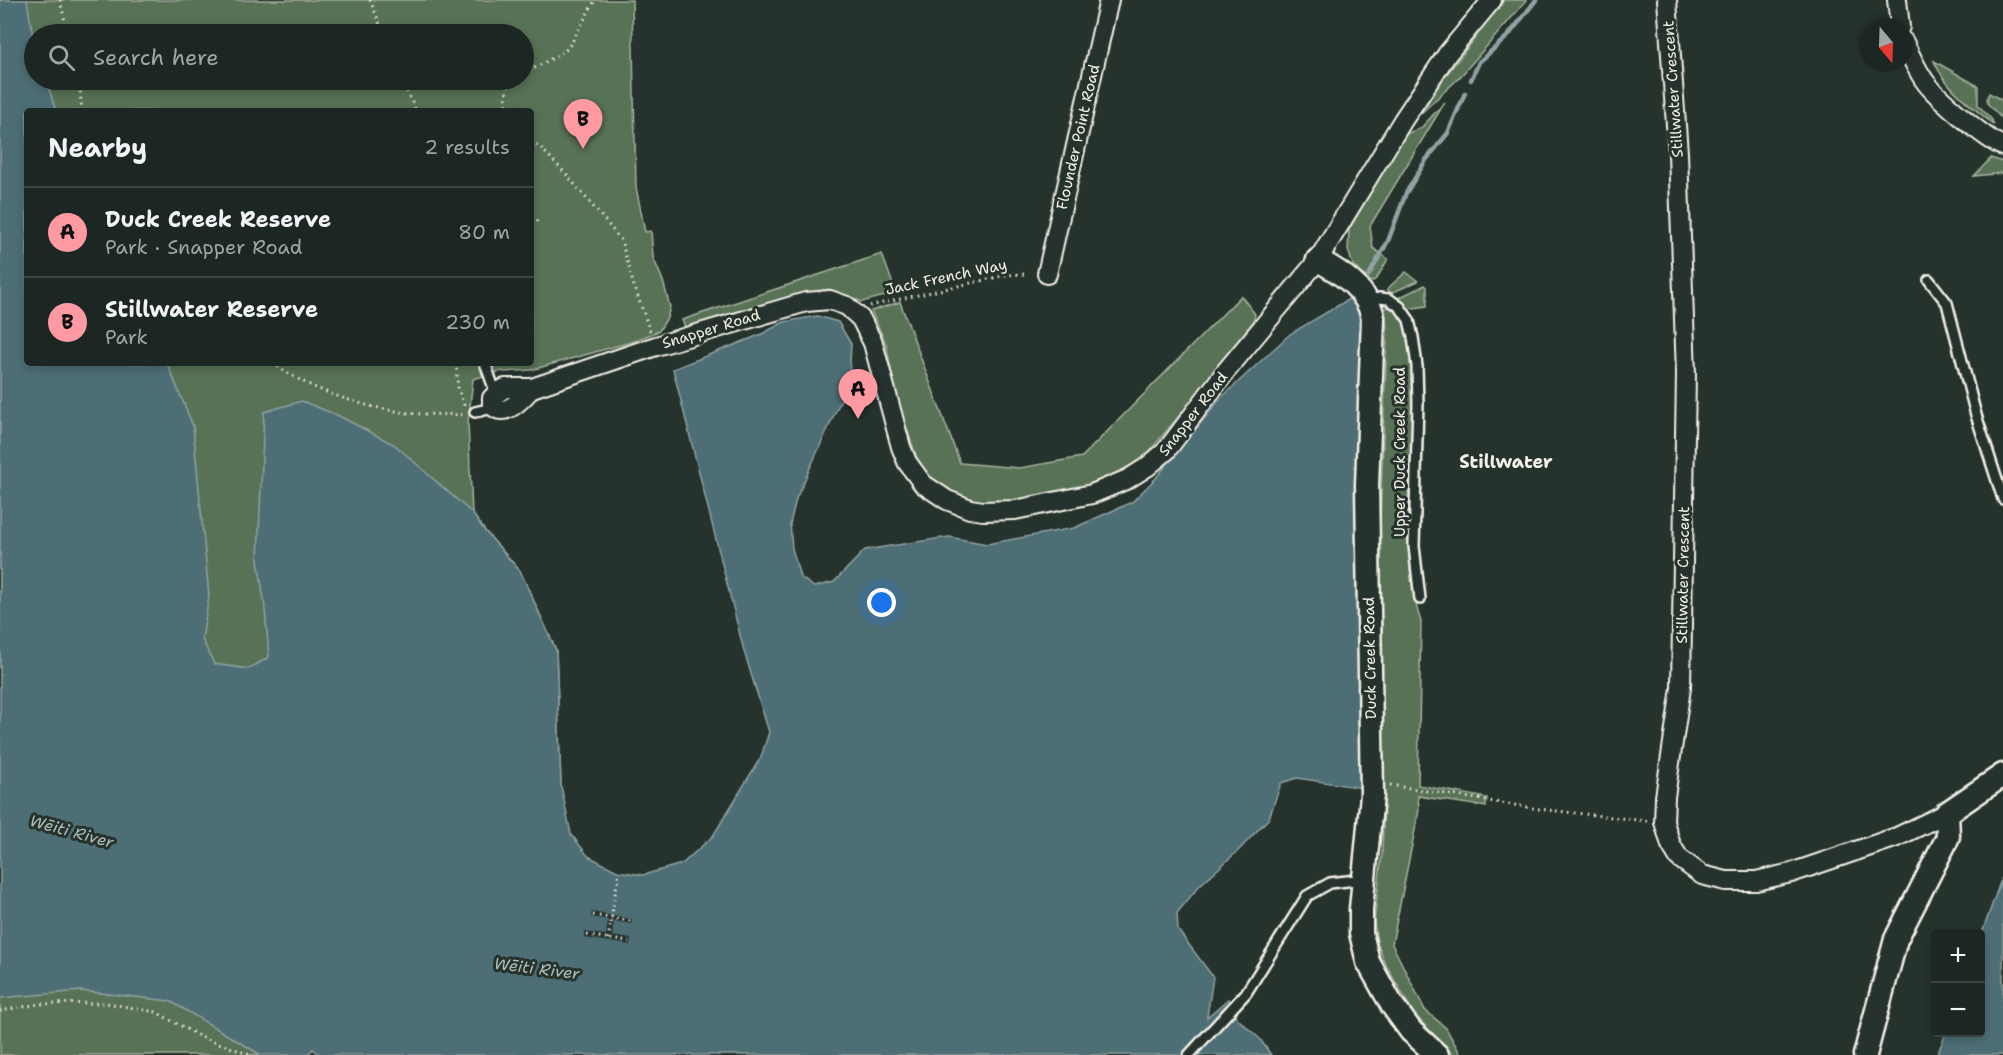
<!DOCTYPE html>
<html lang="en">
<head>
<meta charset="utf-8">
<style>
  body { margin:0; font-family:"Shantell Sans",sans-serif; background:#29322f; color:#f1f3f6 }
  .controls { position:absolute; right:18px; bottom:18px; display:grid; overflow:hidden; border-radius:6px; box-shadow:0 3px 9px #0003 }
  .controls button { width:54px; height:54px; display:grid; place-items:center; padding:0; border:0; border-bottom:2px solid #3a4340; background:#1c2622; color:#f1f3f6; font:30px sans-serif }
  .compass { position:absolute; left:1859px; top:18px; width:54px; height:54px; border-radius:50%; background:#1c2622; box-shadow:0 3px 9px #0003; rotate:161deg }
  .you { position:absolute; left:882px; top:603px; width:21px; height:21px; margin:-15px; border:4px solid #fff; border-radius:50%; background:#1a73e8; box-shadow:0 0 0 9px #1a73e833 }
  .badge { display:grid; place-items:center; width:39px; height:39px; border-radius:50%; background:#ff9aa2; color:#111; font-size:20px; font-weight:700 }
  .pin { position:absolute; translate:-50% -50px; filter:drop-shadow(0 2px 3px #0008) }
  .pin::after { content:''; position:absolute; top:32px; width:21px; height:18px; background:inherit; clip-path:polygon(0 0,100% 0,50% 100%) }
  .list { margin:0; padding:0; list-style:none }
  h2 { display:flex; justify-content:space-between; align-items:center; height:78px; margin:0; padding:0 24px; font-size:26px }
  h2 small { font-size:20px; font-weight:400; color:#a0a5a5 }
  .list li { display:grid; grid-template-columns:39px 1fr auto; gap:18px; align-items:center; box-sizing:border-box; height:90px; padding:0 24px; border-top:2px solid #3a4340 }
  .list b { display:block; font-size:22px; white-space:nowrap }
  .list p { margin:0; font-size:20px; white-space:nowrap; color:#a0a5a5 }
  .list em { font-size:20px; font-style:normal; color:#a0a5a5 }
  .icon { flex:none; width:33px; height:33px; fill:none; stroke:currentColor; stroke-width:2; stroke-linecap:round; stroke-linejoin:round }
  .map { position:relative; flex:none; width:2003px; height:1055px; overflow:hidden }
  .search { position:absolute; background:#1c2622; box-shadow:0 3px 9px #0003; left:24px; top:24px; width:510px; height:66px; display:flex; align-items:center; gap:15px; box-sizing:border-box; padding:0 21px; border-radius:33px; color:#a0a5a5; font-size:22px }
  .panel { position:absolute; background:#1c2622; box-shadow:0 3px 9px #0003; left:24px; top:108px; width:510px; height:258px; border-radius:6px }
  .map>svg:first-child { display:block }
  .green { fill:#597257; stroke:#a6b2a0; stroke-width:1.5; fill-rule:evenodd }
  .water { fill:#4e6e75; stroke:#90a2a3; stroke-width:1.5 }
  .pier { fill:#26332d }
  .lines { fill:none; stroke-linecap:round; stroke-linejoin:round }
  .stream { stroke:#90a2a3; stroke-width:4.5 }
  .service-casing { stroke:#f4f1e8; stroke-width:14 }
  .minor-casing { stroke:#f4f1e8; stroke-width:22 }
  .tertiary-casing { stroke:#f4f1e8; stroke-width:27 }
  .path { stroke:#f4f1e8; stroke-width:3; stroke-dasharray:1.5 4.5; stroke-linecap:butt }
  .service { stroke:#26332d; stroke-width:9 }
  .minor { stroke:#26332d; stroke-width:18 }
  .tertiary { stroke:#26332d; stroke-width:22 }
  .path-bridge { stroke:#f4f1e8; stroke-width:3; stroke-dasharray:1.5 4.5; stroke-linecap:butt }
  .labels { text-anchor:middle; stroke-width:6; stroke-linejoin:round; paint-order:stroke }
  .street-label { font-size:15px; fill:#f4f1e8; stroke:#26332d }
  .water-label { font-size:16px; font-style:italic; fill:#b2bdba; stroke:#26332d }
  .quarter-label { font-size:18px; font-weight:bold; fill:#f4f1e8; stroke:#26332d }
</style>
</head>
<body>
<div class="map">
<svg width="2003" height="1055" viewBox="0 0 2003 1055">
  <rect width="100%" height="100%" fill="#26332d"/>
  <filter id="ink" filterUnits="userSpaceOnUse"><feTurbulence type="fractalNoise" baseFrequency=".0167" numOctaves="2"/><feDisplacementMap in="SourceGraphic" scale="12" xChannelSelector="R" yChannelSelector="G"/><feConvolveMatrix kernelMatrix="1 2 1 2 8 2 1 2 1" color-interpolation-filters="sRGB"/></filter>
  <g filter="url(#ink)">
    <!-- green -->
    <g class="green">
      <path d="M0 0H632L636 187 645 232 651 231 653 257 663 281 670 307 667 318 659 331 631 342 531 370 504 372 502 371 473 379 468 423 472 513 485 531 520 571 556 650 561 786 0 670ZM34 34H524V80H34ZM27 111H531V363H27Z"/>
      <path d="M1504 0H1527L1459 78 1419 115 1439 84 1482 29 1486 22Z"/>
      <path d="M1934 61 1978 86V105L1992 120 1994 125C1972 106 1945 88 1934 61Z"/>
      <path d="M1989 93 2003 101V120L1988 104 1987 99Z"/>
      <path d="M1445 102 1370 226 1373 248 1388 259 1377 278 1372 282 1353 265 1348 250 1349 229 1405 134 1421 128Z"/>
      <path d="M1991 158 2003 162V173L1974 176Z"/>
      <path d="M882 254 896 293 862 302 829 289 788 297 686 329 682 320Z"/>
      <path d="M1406 272 1418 281 1391 293 1387 289Z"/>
      <path d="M1425 285 1427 287V306L1407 309 1398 298Z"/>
      <path d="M1241 296 1255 314 1252 329 1143 459 1097 484 1023 504 977 506 940 486 920 467 897 400 886 344 871 311 900 302 960 463 1020 468 1082 457Z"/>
      <path d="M1389 307 1397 310 1405 318C1408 344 1414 372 1413 400 1412 473 1398 551 1421 622L1418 785 1487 798 1486 807 1418 796 1419 810 1392 944 1425 1010 1446 1028 1461 1055H1453L1414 1014 1385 964 1377 942 1374 922 1382 853 1384 800 1380 520 1387 331 1385 308Z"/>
      <path d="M0 937 181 980 257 1053 261 1055H0Z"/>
    </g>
    <!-- water -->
    <g class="water">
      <path d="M0 0H27L34 43V80H46L56 111H27V363H167L193 426 209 596 202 639 214 664 249 669 269 657 265 608 258 559 264 412 302 401 339 416 395 445 472 513 485 531 520 571 556 650 561 786 571 834 588 856 617 871 643 875 682 864 713 836 761 757 769 732 744 651 673 369 762 334 784 322 817 316 838 322 851 344 849 382 796 499 790 524 792 548 800 577 814 587 834 582 865 550 949 537 987 544 1074 528 1132 502 1156 478 1221 398 1290 334 1349 299 1355 304 1365 319 1363 788 1297 778 1281 783 1269 818 1239 850 1200 885 1177 913 1178 930 1213 977 1207 1017 1228 999 1238 1019 1260 1039 1271 1055H320L313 1049 307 1055H261L170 1001 82 991 0 998Z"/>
      <path d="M2003 874V1055H1937L1946 1033 1980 1032 1981 936Z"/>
    </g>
    <!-- pier -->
    <path class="pier" d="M592 912 632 919 631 924 614 921 612 936 631 939 630 945 584 938 585 932 606 935 608 920 591 917Z"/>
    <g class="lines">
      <!-- stream -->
      <g class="stream">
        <path d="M1471 80 1479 62 1508 36 1536 0"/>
        <path d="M1369 275 1388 241 1406 193 1426 160 1448 133 1465 93"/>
      </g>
      <!-- service casing -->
      <g class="service-casing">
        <g id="service">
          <path d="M1929 280 1947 303 1976 415 2003 499"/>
          <path d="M1368 301 1379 298 1389 299 1400 307 1409 320 1413 337 1417 366 1418 404 1414 546 1420 599"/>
          <path d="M485 363 496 394"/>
          <path d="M475 412 493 408"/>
          <path d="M1189 1055 1246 993 1307 896 1330 883 1364 879"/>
        </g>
      </g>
      <!-- minor casing -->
      <g class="minor-casing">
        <g id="minor">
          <path d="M1667 0 1678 153 1686 374 1681 688 1665 797 1664 822 1671 845 1679 858 1702 875 1726 881H1756L1791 873 1897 837 1947 813"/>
          <path d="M1897 0 1900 27"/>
          <path d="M1904 42C1910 55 1916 68 1924 80 1934 95 1986 140 2003 146"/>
          <path d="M1047 274 1109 0"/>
          <path d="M532 388C523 398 504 420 492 405V398L496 394 505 388H532L656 346 806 302 830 300 847 306 861 319 873 343 901 447 907 462 923 484 947 500 970 509 983 511 1015 510 1092 494 1128 479 1147 467 1166 451 1226 371 1318 260 1403 120 1448 53 1492 0"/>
        </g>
      </g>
      <!-- tertiary casing -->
      <g class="tertiary-casing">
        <g id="tertiary">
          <path d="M1318 260C1342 273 1368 290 1373 318L1367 486 1372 795 1361 909V933L1368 962 1392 1005 1411 1031 1437 1055"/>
          <path d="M1865 1055 1896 939 1946 841 1948 836 1947 813 2003 775"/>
        </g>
      </g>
      <!-- path -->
      <g class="path">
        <path d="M60 0 68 34"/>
        <path d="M370 0 384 34"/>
        <path d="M524 74 565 51 572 42 595 0"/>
        <path d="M79 80 82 111"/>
        <path d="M402 80 416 111"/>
        <path d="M507 111C505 98 505 90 513 80"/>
        <path d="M531 142 541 148 567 175 621 240 634 286 650 331"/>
        <path d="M531 223 539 220"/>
        <path d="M870 306 1006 275 1026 274"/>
        <path d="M273 363C308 390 365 408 409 413 427 415 447 414 465 415"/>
        <path d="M456 363 458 389 465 408"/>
        <path d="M1390 785 1539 809 1647 821"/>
        <path d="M613 906 619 872"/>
        <path d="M593 915 630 921"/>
        <path d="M587 935 629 942"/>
        <path d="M608 939 611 923"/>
        <path d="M0 1011 39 1004 106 1003 156 1012 199 1036 251 1055"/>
      </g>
      <!-- service -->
      <use href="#service" class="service"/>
      <!-- minor -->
      <use href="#minor" class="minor"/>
      <!-- tertiary -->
      <use href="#tertiary" class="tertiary"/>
      <!-- path-bridge -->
      <path class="path-bridge" d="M611 923 613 906"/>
    </g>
  </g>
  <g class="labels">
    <!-- street labels -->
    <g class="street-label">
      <text transform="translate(1673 89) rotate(-94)" y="5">Stillwater Crescent</text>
      <text transform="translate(1078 137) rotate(-77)" y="5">Flounder Point Road</text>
      <text transform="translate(946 277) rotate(-12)" y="5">Jack French Way</text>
      <text transform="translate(711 329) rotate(-17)" y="5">Snapper Road</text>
      <text transform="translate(1193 414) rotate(-52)" y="5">Snapper Road</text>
      <text transform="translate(1400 452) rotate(-90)" y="5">Upper Duck Creek Road</text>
      <text transform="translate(1683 575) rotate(-89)" y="5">Stillwater Crescent</text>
      <text transform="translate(1370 658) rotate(-91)" y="5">Duck Creek Road</text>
    </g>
    <!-- water labels -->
    <g class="water-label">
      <text transform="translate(72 831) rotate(15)" y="6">Wēiti River</text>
      <text transform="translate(537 968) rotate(7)" y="6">Wēiti River</text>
    </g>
    <!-- quarter labels -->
    <g class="quarter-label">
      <text x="1506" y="468">Stillwater</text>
    </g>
  </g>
</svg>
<div class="controls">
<button>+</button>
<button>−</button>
</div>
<svg class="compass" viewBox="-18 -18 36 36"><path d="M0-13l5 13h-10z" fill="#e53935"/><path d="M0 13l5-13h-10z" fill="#a0a5a5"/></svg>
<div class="you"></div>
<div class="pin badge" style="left:858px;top:419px">A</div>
<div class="pin badge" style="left:583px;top:149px">B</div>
<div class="search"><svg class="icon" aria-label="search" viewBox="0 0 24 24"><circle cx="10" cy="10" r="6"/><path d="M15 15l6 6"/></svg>Search here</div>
<section class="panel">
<h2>Nearby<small>2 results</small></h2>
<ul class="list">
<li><span class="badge">A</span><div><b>Duck Creek Reserve</b><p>Park · Snapper Road</p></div><em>80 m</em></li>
<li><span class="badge">B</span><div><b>Stillwater Reserve</b><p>Park</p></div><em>230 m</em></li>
</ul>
</section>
</div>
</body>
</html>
